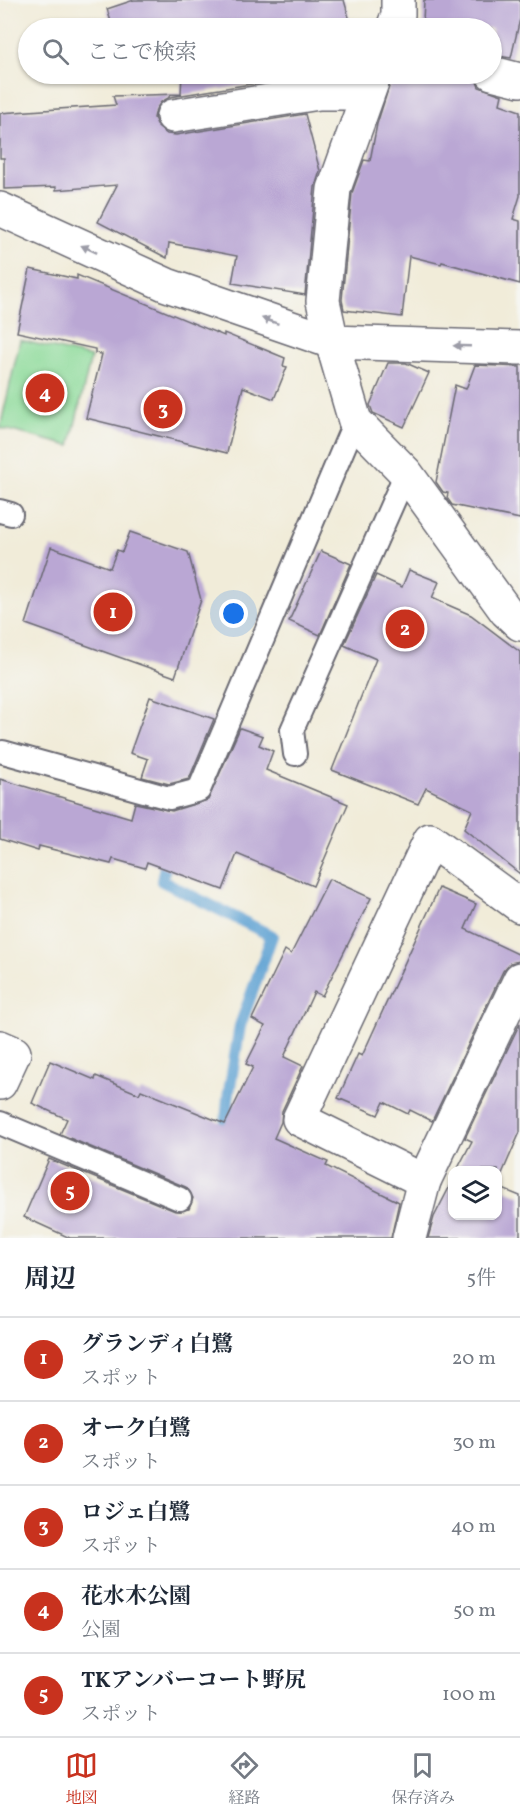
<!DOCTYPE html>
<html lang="ja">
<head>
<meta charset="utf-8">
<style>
  body { margin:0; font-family:Vollkorn,"Noto Serif JP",serif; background:#f2f2f3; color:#1f2937 }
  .controls { position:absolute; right:18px; bottom:18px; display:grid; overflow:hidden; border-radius:12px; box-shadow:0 2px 4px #0004 }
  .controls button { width:54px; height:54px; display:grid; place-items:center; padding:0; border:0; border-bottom:2px solid #e0e1e3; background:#fff; color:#1f2937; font:30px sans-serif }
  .you { position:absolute; left:234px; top:614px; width:21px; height:21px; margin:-15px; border:4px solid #fff; border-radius:50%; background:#1a73e8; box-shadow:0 0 0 9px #1a73e833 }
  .badge { display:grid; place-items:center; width:39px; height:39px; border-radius:50%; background:#c8321e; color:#fff; font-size:20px; font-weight:700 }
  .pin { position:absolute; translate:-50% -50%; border:3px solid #fff; box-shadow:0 2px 6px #0006 }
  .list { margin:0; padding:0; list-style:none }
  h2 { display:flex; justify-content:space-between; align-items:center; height:78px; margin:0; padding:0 24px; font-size:26px }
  h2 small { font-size:20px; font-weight:400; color:#747a83 }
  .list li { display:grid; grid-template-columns:39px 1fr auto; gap:18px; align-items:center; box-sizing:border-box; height:84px; padding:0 24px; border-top:2px solid #e0e1e3 }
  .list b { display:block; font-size:22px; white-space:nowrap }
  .list p { margin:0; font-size:20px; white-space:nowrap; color:#747a83 }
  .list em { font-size:20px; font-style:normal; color:#747a83 }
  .icon { flex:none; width:33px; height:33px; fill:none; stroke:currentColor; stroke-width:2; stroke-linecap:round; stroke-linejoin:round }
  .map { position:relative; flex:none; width:520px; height:1238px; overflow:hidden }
  .search { position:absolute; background:#fff; box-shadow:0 2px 4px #0004; left:18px; right:18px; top:18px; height:66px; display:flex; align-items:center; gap:15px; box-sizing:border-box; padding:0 21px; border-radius:33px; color:#747a83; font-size:22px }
  .sheet { height:498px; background:#fff }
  nav { display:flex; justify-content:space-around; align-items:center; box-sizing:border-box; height:84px; border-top:2px solid #e0e1e3; background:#fff; font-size:16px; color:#747a83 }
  nav a { display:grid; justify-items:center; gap:3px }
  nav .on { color:#c8321e }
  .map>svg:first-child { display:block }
  .green { fill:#8bda99; stroke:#567e6a; stroke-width:1.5 }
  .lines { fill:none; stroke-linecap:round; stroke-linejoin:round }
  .stream { stroke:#5ea2d3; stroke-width:12 }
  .building { fill:#baa7d4 }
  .lane-casing { stroke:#6a6972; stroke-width:26 }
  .street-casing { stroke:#6a6972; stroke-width:36 }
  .lane { stroke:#fff; stroke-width:22 }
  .street { stroke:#fff; stroke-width:33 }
  .oneway { fill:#9c9ca7 }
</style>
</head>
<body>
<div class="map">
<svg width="520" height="1238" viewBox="0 0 520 1238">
  <rect width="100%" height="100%" fill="#f6f6f2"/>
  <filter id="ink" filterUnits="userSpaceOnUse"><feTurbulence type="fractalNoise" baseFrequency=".0167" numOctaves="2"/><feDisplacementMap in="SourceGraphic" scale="12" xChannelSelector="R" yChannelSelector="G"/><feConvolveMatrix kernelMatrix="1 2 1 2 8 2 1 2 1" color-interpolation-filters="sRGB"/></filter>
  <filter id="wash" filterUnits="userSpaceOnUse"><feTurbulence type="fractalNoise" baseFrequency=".008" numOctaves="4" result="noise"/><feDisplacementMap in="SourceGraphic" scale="24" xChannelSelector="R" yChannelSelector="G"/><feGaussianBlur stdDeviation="1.35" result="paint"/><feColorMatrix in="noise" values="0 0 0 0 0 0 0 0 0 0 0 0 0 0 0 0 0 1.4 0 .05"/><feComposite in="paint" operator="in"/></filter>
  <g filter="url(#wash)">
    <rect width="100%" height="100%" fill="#f1ecd9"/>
    <!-- green -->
    <path class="green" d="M20 340 91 357 70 446 0 428Z"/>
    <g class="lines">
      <!-- stream -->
      <path class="stream" d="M168 852 162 881 272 936 240 1026 228 1098 225 1138"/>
    </g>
    <g id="blocks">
      <!-- building -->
      <g class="building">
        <path d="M134 0H344L352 28H113L107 9Z"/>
        <path d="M424 0H520V19L511 58 492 55V28H427L423 22Z"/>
        <path d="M182 74H313L170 97 161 102 156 109 154 118 159 128 167 134 176 135 305 114 320 171 315 187 305 295 232 283 237 256 169 243 167 258 98 222 117 185 56 190V187L4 189V158H0V113L116 105 113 96 181 94Z"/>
        <path d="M393 74H474L479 87 502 95 500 104 520 111V196L513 219 520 221V284L442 262 441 264 409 256 402 317 344 310 342 300 352 193 364 160 370 161 377 124Z"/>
        <path d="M30 269 77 279V275L224 336V333L285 358 283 366 287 367 274 399 243 387 227 453 86 418 102 354 95 353V349L17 332Z"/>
        <path d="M388 363H406L429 373 404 427 373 413 370 405Z"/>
        <path d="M475 365 520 367V519L452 505 447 498 448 493 443 492 436 482 455 385 466 389Z"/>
        <path d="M130 532 188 552 201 600 175 677 26 624 51 547 110 568 117 550 122 552Z"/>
        <path d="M321 551 351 564 320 635 289 621Z"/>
        <path d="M409 570 439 582 432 598 471 615 520 652V874L464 829 472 810 426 788 418 804 332 770 376 659 344 645 376 575 402 587Z"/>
        <path d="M150 697 214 719 189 779 169 784 142 777 148 759 130 753Z"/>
        <path d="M240 728 263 736 259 745 273 751 266 770 348 804 313 886 237 854 223 890 147 862 145 868 113 859 111 864 39 846 38 851 0 839V779L131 818 135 803 172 811 208 800Z"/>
        <path d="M329 879 371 898 322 996 314 992 284 1057 303 1066 282 1111 281 1122 274 1138 328 1162 326 1166 399 1202 391 1238H70L24 1217 49 1159 175 1211 189 1209 193 1198 186 1187 60 1134 67 1119 32 1103 50 1061 95 1080 96 1076 139 1094 141 1090 225 1124 253 1067 246 1064 265 1026 252 1019 285 950 291 954Z"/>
        <path d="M439 888 476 904 465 929 520 955V961L510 963 503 971 432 1121 410 1110 408 1114 384 1102 378 1115 338 1098 358 1054 362 1056Z"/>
        <path d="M520 1023V1132L498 1183V1170H457L472 1141 465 1138Z"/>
        <path d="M453 1180V1215H498V1187L520 1196V1238H428L434 1217Z"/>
      </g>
    </g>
  </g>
  <g filter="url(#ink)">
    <use href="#blocks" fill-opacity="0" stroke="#6a6972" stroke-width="1.5"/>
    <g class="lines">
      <!-- lane casing -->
      <g class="lane-casing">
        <g id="lane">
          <path d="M0 511 11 514"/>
          <path d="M3 752 169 798 199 790 355 421"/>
          <path d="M295 754 292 730 406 473"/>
          <path d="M0 1123 180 1199"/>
        </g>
      </g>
      <!-- street casing -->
      <g class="street-casing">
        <g id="street">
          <path d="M393 28 398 15V0"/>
          <path d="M492 73 520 80"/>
          <path d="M375 74 334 189 323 301 332 342 355 421 406 473 506 611 520 624"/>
          <path d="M173 116 319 93H366"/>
          <path d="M0 209 167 285 332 342 520 348"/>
          <path d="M0 1047 14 1053 0 1083"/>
          <path d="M424 1181 299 1119 430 840 520 906"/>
          <path d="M409 1238 424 1181 520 979"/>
        </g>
      </g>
      <!-- lane -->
      <use href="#lane" class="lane"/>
      <!-- street -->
      <use href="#street" class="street"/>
    </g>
    <!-- one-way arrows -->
    <defs><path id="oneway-solid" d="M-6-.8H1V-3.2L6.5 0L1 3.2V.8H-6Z" transform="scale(1.5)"/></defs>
    <g class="oneway">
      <use href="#oneway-solid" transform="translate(89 249) rotate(-155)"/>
      <use href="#oneway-solid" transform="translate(270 321) rotate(-161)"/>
      <use href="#oneway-solid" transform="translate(462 346) rotate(-178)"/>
    </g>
  </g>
</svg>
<div class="controls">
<button><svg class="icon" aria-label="layers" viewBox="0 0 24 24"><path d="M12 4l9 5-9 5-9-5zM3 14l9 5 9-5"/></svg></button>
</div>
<div class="you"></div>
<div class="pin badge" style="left:113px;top:612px">1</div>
<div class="pin badge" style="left:405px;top:629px">2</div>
<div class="pin badge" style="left:163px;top:409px">3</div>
<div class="pin badge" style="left:45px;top:393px">4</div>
<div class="pin badge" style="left:70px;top:1191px">5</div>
<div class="search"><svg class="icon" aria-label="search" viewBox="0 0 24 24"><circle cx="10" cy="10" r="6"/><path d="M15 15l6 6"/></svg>ここで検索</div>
</div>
<section class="sheet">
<h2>周辺<small>5件</small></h2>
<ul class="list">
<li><span class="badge">1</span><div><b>グランディ白鷺</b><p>スポット</p></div><em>20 m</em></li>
<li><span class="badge">2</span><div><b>オーク白鷺</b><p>スポット</p></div><em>30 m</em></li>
<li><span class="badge">3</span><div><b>ロジェ白鷺</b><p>スポット</p></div><em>40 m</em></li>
<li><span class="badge">4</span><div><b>花水木公園</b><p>公園</p></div><em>50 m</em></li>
<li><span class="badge">5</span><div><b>TKアンバーコート野尻</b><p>スポット</p></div><em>100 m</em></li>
</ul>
</section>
<nav>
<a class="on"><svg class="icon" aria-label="map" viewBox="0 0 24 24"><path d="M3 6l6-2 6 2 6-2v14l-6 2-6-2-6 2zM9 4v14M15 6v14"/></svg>地図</a>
<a><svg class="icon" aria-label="directions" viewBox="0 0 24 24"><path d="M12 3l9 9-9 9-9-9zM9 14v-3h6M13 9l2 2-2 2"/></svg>経路</a>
<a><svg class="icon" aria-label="saved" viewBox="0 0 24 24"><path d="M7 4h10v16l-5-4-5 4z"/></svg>保存済み</a>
</nav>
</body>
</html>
